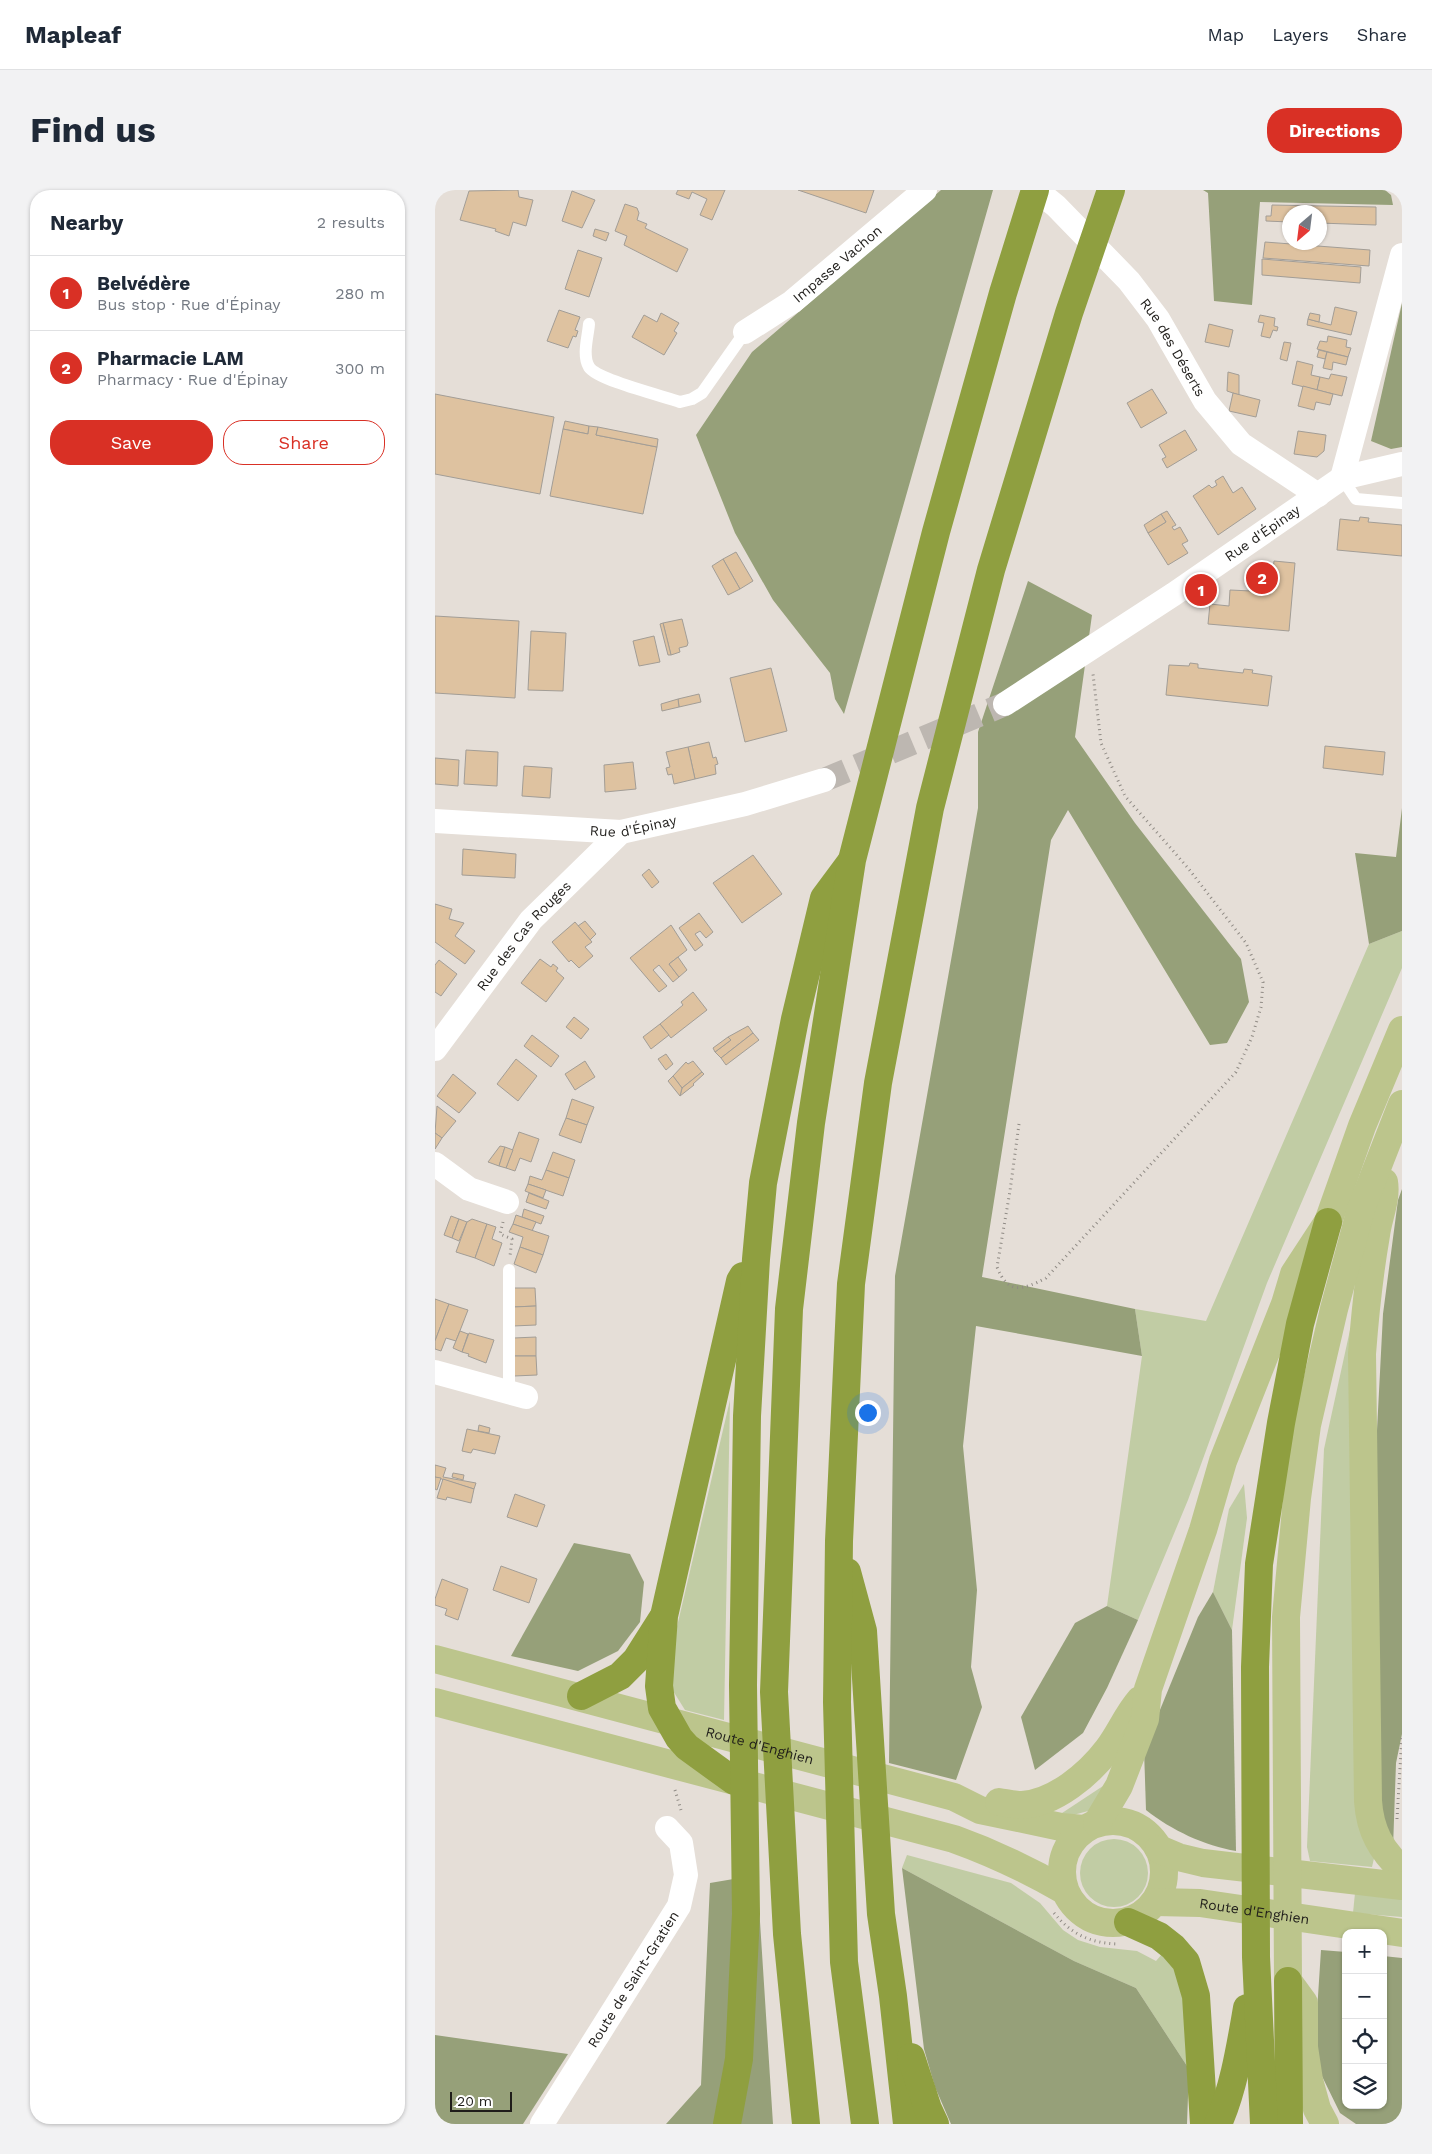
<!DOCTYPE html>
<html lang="en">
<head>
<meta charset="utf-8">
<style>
  body { margin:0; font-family:"Work Sans",sans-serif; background:#f2f2f3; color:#1f2937 }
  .controls { position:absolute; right:15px; bottom:15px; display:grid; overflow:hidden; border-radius:10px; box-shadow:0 1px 4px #0004 }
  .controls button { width:45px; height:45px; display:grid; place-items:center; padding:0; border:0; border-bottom:1px solid #e0e1e3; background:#fff; color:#1f2937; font:25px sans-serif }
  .compass { position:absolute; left:847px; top:15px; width:45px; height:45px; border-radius:50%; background:#fff; box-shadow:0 1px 4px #0004; rotate:208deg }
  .scale { position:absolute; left:15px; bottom:12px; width:62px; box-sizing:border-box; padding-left:5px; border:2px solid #1f1d1a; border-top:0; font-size:14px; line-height:18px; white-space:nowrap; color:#1f1d1a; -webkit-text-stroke:4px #fff; paint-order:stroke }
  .you { position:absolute; left:432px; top:1222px; width:18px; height:18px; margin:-12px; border:4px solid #fff; border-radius:50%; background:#1a73e8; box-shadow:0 0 0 8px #1a73e833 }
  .badge { display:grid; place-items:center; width:32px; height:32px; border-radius:50%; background:#d93025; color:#fff; font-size:16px; font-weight:700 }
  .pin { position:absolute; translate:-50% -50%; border:2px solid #fff; box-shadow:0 1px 5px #0006 }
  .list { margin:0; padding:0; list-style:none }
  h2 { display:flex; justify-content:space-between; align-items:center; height:65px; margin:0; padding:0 20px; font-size:21px }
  h2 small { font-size:16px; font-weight:400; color:#747a83 }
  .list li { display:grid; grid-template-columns:32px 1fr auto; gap:15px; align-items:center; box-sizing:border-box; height:75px; padding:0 20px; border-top:1px solid #e0e1e3 }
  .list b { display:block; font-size:19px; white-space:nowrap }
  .list p { margin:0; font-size:16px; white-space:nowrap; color:#747a83 }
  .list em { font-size:16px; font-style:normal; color:#747a83 }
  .actions { display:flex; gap:10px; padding:15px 20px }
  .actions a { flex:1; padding:11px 0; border:1px solid #d93025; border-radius:20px; text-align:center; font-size:18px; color:#d93025 }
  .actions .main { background:#d93025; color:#fff }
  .icon { flex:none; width:28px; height:28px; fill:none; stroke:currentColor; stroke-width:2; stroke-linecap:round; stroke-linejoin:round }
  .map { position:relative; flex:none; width:967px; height:1934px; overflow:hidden; border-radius:20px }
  header { display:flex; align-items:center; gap:30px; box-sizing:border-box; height:70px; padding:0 25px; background:#fff; border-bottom:1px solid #e0e1e3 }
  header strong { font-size:24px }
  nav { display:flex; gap:28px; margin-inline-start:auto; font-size:18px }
  .intro { display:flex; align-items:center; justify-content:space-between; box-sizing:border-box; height:120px; padding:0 30px }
  h1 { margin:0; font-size:35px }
  .button { padding:12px 22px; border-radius:20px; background:#d93025; color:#fff; font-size:18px; font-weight:700 }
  main { display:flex; gap:30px; padding:0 30px }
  aside { flex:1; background:#fff; border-radius:20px; box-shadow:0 1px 4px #0004 }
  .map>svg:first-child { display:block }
  .green { fill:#c1cca4 }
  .forest { fill:#96a079 }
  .building { fill:#dec2a0; stroke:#a29d96 }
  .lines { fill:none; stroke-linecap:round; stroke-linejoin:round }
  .street-tunnel { stroke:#bdb7b1; stroke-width:24; stroke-dasharray:24 12; stroke-linecap:butt }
  .path { stroke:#908b85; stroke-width:3; stroke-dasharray:1 4; stroke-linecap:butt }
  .lane { stroke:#fff; stroke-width:12 }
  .street { stroke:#fff; stroke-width:24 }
  .primary { stroke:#bcc58c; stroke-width:28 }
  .highway { stroke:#8f9f40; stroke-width:28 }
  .labels { text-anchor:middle; stroke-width:5; stroke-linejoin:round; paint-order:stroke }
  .street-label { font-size:14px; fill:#1f1d1a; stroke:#fff }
</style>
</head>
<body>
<header>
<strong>Mapleaf</strong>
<nav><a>Map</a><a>Layers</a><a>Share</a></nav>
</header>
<div class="intro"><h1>Find us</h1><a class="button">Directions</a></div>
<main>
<aside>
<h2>Nearby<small>2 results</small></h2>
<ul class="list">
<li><span class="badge">1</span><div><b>Belvédère</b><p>Bus stop · Rue d'Épinay</p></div><em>280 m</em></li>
<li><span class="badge">2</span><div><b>Pharmacie LAM</b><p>Pharmacy · Rue d'Épinay</p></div><em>300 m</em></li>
</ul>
<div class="actions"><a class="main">Save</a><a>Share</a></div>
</aside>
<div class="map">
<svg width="967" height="1934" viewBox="0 0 967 1934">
  <rect width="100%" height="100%" fill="#e5ded7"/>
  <!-- green -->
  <g class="green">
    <path d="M967 741V778L832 1093 753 1310 703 1430 672 1416 707 1166 700 1119 771 1131 934 754Z"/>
    <path d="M915 1140 940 1664 937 1677 875 1671 872 1657 889 1259Z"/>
    <path d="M295 1210 289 1530 250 1520 230 1488Z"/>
    <path d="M809 1294 812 1328 797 1440 778 1402 794 1319Z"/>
    <path d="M668 1596 657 1620 638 1625 621 1627Z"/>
    <circle cx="679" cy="1683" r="34"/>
    <path d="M472 1665 576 1693 605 1713 628 1740 643 1750 665 1757 702 1761 721 1771 727 1764 738 1776 747 1791 754 1879 701 1798 639 1771 467 1678Z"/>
    <path d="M920 1703 967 1706V1727L918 1723Z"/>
  </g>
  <!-- forest -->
  <g class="forest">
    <path d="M506 0H558L409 524 400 509 395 483 338 410 300 343 261 245 317 162Z"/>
    <path d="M768 0H950L956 5 958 15 825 12 817 115 779 111 773 3Z"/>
    <path d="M967 113V257L956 259 936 251Z"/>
    <path d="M593 391 657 425 640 547 700 633 806 769 814 812 792 853 775 855 633 620 616 650 547 1087 700 1119 707 1166 541 1136 528 1256 542 1400 536 1477 547 1517 521 1590 454 1573 460 1086 543 618V542Z"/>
    <path d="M967 618V741L934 754 920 663 961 667Z"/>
    <path d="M967 999V1544L961 1573 958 1658 951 1651 945 1606 940 1279 948 1124 963 1010Z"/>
    <path d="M139 1353 195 1364 209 1392 205 1432 183 1461 143 1481 76 1466Z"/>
    <path d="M778 1402 797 1440 801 1661C770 1656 736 1640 711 1620L709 1559 763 1427Z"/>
    <path d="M672 1416 703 1430 672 1498 648 1543 600 1580 586 1527 640 1433Z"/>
    <path d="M467 1678 639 1771 701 1798 754 1879 752 1934H516L500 1897 489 1859Z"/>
    <path d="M322 1685 338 1934H231L266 1895 275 1693Z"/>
    <path d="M886 1760 911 1762V1915H948V1766L967 1768V1934H921L905 1923 883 1878 881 1837Z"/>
    <path d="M0 1845 133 1864 88 1934H0Z"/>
  </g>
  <!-- building -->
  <g class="building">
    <path d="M83 0 84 7 98 10 91 36 78 32 74 46 60 41 61 39 25 30 34 1Z"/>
    <path d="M243 0H290L277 30 265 25 272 9 257 2 254 9 241 4Z"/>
    <path d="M363 0H439L431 23Z"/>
    <path d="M137 1 160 10 147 38 127 31Z"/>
    <path d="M190 14 202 18 204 23 202 30 212 34 210 38 253 59 242 82 189 55 192 46 180 41Z"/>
    <path d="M837 15 941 17V35L884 33V22H854V32L831 31V26H836Z"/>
    <path d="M160 39 174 43 171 51 158 46Z"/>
    <path d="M830 52 935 60 934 76 828 68Z"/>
    <path d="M143 60 167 68 154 107 130 99Z"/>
    <path d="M827 69 926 77 925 93 827 85Z"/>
    <path d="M900 117 922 122 916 145 872 135 873 129 896 135Z"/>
    <path d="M124 120 145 127 140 140 143 141 141 147 138 146 133 158 112 151Z"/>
    <path d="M226 123 244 133 239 141 242 143 229 165 197 147 209 125 222 132Z"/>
    <path d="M875 123 885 125 884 132 873 129Z"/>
    <path d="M825 125 840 128 839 136 843 137 842 141 838 140 835 148 826 146 829 133 823 132Z"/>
    <path d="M774 134 798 140 794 157 770 152Z"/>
    <path d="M893 146 912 150 911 157 916 158 913 167 882 159 885 151 892 152Z"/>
    <path d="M849 152 856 153 852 171 845 169Z"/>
    <path d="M884 160 892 162 890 169 882 167Z"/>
    <path d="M892 162 913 167 911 175 898 172 897 180 888 178Z"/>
    <path d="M862 171 878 175 876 185 885 187 882 200 857 194Z"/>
    <path d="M793 182 804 185V205L792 201Z"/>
    <path d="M896 184 912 187 907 206 882 200 885 187 894 189Z"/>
    <path d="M868 196 898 204 895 215 881 212 879 220 863 216Z"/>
    <path d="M717 199 732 223 706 238 692 213Z"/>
    <path d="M798 203 825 210 821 227 794 221Z"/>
    <path d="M0 204 119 227 105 304 0 284Z"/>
    <path d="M130 231 154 236 153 244 128 239Z"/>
    <path d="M154 236 163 237 161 245 222 257 208 324 115 306 128 239 153 244Z"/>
    <path d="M163 237 223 249 222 257 161 245Z"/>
    <path d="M750 240 762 260 732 278 727 269 731 267 724 255Z"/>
    <path d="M863 241 891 245 889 261 882 267 859 264Z"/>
    <path d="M788 286 798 303 807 297 821 319 783 345 758 306 774 295 777 298 782 295 780 291Z"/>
    <path d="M732 321 741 335 737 337 739 340 745 337 753 351 747 354 753 363 733 375 713 343 731 332 726 324Z"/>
    <path d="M726 324 731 332 713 343 709 335Z"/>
    <path d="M925 327 934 328 933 332 967 335V366L902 360 905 329 924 331Z"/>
    <path d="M301 362 318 391 305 399 288 369Z"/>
    <path d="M288 369 305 399 293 405 277 376Z"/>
    <path d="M839 371 860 373 854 441 773 434 775 414 794 416 795 400 816 401 818 387 837 388Z"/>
    <path d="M0 426 84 431 80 508 0 503Z"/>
    <path d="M247 429 253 453 252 456 244 458 245 462 236 465 228 433Z"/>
    <path d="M228 433 236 465H233L225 434Z"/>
    <path d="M96 441 131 443 128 501 93 500Z"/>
    <path d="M219 446 225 472 204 476 198 451Z"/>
    <path d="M755 473 763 474V478L808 483 809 479 818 480 817 483 837 486 833 516 731 505 734 475 754 476Z"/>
    <path d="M336 478 352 541 310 552 295 488Z"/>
    <path d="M264 504 266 512 244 517 243 509Z"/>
    <path d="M243 509 244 517 227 521 226 514Z"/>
    <path d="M274 552 278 568 281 567 283 574 280 575 281 584 260 589 253 557Z"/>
    <path d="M890 556 950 562 948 585 888 578Z"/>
    <path d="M253 557 260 589 239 594 237 584 233 585 231 578 235 577 231 562Z"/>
    <path d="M31 560 63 562 62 596 29 594Z"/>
    <path d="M0 568 24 570 23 596 0 594Z"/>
    <path d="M198 572 201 599 170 602 169 575Z"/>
    <path d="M89 576 117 578 115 608 87 606Z"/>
    <path d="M28 659 81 664 80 688 27 685Z"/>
    <path d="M318 665 347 704 307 733 278 693Z"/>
    <path d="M214 679 224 692 217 698 207 685Z"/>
    <path d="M0 714 17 719 14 729 29 733 20 746 40 761 30 774 0 752Z"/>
    <path d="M264 723 278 742 271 748 265 741 260 744 268 755 260 761 244 738Z"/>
    <path d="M150 731 161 744 155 750 143 736Z"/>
    <path d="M140 732 157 752 150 757 158 766 144 778 136 770 134 772 117 752Z"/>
    <path d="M236 735 252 760 234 774 244 787 238 792 224 775 218 780 232 796 224 802 195 768Z"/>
    <path d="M243 767 252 780 244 787 234 774Z"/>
    <path d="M105 769 116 777 118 774 123 778 121 781 129 788 111 812 86 793Z"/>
    <path d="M4 770 22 784 6 806 0 802V775Z"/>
    <path d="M258 802 272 820 236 848 225 834 248 815 246 812Z"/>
    <path d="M139 827 154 839 146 849 131 837Z"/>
    <path d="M225 834 234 845 216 859 208 847Z"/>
    <path d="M313 836 318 843 286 868 280 862 296 850 293 847Z"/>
    <path d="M318 843 324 850 291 875 286 868Z"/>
    <path d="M97 845 124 866 116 877 89 856Z"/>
    <path d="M293 847 296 850 280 862 278 858Z"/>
    <path d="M231 864 238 874 231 880 223 869Z"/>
    <path d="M81 869 102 886 83 911 62 894Z"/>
    <path d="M150 871 160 887 140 900 130 884Z"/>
    <path d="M258 871 267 882 247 898 238 886 251 872 253 874Z"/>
    <path d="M267 882 269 884 258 894 259 895 245 906 247 898Z"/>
    <path d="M18 884 41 903 24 923 2 906Z"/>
    <path d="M238 886 247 898 245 906 233 891Z"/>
    <path d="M137 909 159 917 152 935 131 928Z"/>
    <path d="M2 916 21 931 7 948 0 943Z"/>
    <path d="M131 928 152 935 146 953 124 945Z"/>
    <path d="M84 942 104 949 96 972 85 968 80 981 71 978Z"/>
    <path d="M0 943 7 948 0 959Z"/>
    <path d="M65 956 70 957 64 976 53 972Z"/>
    <path d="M70 957 78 960 71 978 64 976Z"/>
    <path d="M118 962 140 970 134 988 111 980Z"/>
    <path d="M111 980 134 988 128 1006 93 994 95 986 107 990Z"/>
    <path d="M93 994 111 1000 108 1008 90 1001Z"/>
    <path d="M94 1003 114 1011 111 1019 91 1012Z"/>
    <path d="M89 1019 109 1026 106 1034 87 1027Z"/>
    <path d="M81 1025 101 1032 97 1041 78 1034Z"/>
    <path d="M16 1026 24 1029 17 1048 9 1045Z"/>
    <path d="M24 1029 32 1032 24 1051 17 1048Z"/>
    <path d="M37 1029 52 1034 40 1068 21 1062 32 1032Z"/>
    <path d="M52 1034 61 1037 57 1049 67 1053 59 1076 40 1068Z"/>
    <path d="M78 1034 114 1046 108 1065 85 1057 88 1047 74 1042Z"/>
    <path d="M85 1057 108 1065 101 1083 79 1074Z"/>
    <path d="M77 1098H100L101 1116 78 1117Z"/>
    <path d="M0 1109 14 1114 0 1151Z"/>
    <path d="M14 1114 33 1120 21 1151 11 1148 6 1161 0 1159V1151Z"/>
    <path d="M101 1116V1135L78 1136V1117Z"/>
    <path d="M25 1141 33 1144 27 1162 18 1158Z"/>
    <path d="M34 1143 59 1150 51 1173 33 1166 34 1164 27 1162Z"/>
    <path d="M101 1147V1166H79V1148Z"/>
    <path d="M79 1166H101L102 1185 79 1186Z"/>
    <path d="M44 1235 55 1238 54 1243 43 1241Z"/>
    <path d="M32 1239 65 1246 60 1264 38 1259 36 1263 27 1261Z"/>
    <path d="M0 1275 11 1278 8 1287 41 1293 39 1299 0 1287Z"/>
    <path d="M18 1283 29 1285 28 1290 17 1287Z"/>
    <path d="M0 1287 6 1288 2 1300 0 1299Z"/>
    <path d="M8 1289 39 1299 36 1313 12 1307 11 1310 2 1308Z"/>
    <path d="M80 1304 110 1315 102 1337 72 1327Z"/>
    <path d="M66 1376 102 1389 94 1413 58 1400Z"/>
    <path d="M7 1389 33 1399 23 1430 10 1425 12 1419 0 1415V1409Z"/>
  </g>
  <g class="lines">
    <!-- street-tunnel -->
    <path class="street-tunnel" d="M389 590 570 514"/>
    <!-- path -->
    <g class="path">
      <path d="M584 934 575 1001 562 1077C573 1105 588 1100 611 1088L801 882 817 847 826 817 828 792 811 753 753 678 690 606 666 553 658 484"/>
      <path d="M68 1032 65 1044 77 1049 75 1066"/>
      <path d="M240 1600 246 1620"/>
      <path d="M962 1629 967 1545"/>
      <path d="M619 1723C636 1744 655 1753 682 1754"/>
    </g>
    <!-- lane -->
    <g class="lane">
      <path d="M154 134C153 147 147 165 154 177 162 190 228 206 245 212L257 209 267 203 310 142"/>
      <path d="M907 288 921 309 967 313"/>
      <path d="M74 1203V1080"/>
    </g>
    <!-- street -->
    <g class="street">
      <path id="s1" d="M601 0 621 16 694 91 723 129 770 211 806 254 883 305"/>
      <path id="s2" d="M310 142 357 112 490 0"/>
      <path d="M907 288 967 65"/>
      <path id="s3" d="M570 514 739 404 907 288 967 274"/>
      <path id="s4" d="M0 631 186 642 310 614 389 590"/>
      <path id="s5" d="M0 859 96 730 186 642"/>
      <path d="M0 974 34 999 72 1012"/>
      <path d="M0 1182 91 1207"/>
      <path id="s6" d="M107 1934 244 1716 251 1685 246 1653 232 1638"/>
    </g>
    <!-- primary -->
    <g class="primary">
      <path d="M949 992C952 1009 943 1028 941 1045 934 1085 930 1124 927 1164L933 1611C935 1641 946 1660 967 1680"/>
      <path id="s7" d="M0 1469 519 1607 545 1620 626 1637 649 1639"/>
      <path d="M0 1512 519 1649C558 1663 594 1680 630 1701"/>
      <path d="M564 1612C571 1613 580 1615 587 1615 620 1613 654 1584 673 1559 685 1543 692 1525 705 1510"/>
      <circle cx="678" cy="1682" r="51"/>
      <path d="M662 1633 684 1596 710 1529 713 1499 768 1340 788 1271 850 1114 859 1084 893 1032 927 936 967 840"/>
      <path d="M724 1659 743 1667 768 1673 967 1696"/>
      <path id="s8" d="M721 1712 765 1713 967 1743"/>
      <path d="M890 1934 882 1919 874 1890 869 1857V1813L853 1791 851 1427 862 1308 872 1235 899 1119 926 1019 967 914"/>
    </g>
    <!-- highway -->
    <g class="highway">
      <path d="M412 1382 428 1441 446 1724 458 1806 472 1934"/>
      <path d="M146 1506 185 1486 201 1470 227 1429"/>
      <path d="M299 1591 252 1557 244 1548 227 1518 224 1496 229 1426 305 1091 308 1086"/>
      <path d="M693 1732 724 1746 738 1757 751 1772 761 1806 769 1934"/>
      <path d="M853 1791 854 1934"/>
      <path d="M476 1867 493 1919 500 1934"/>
      <path d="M292 1934 304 1869 311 1724 308 1495 312 1226 321 1069 328 993 360 829 389 708 415 673"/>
      <path d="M371 1934 352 1744 339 1502 354 1119 376 933 417 670 501 342 568 103 600 0"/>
      <path d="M430 1934 409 1772 402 1512 404 1351 416 1094 443 893 495 618 556 380 634 123 676 0"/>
      <path d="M783 1934C799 1897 805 1858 812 1818"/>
      <path d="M829 1934 821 1767 820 1477 824 1374 846 1233 865 1134 893 1032"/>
    </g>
  </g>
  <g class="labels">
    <!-- street labels -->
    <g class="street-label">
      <text dy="5" stroke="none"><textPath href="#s2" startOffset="115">Impasse Vachon</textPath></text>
      <text dy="5" stroke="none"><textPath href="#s1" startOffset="210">Rue des Déserts</textPath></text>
      <text dy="5" stroke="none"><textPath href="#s3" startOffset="309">Rue d'Épinay</textPath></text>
      <text dy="5" stroke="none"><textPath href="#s4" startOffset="199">Rue d'Épinay</textPath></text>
      <text dy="5" stroke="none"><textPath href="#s5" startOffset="144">Rue des Cas Rouges</textPath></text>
      <text dy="5" stroke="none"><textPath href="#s7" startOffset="336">Route d'Enghien</textPath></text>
      <text dy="5" stroke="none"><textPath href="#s8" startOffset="99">Route d'Enghien</textPath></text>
      <text dy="5" stroke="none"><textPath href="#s6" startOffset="171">Route de Saint-Gratien</textPath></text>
    </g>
  </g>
</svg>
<div class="controls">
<button>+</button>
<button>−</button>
<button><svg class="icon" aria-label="locate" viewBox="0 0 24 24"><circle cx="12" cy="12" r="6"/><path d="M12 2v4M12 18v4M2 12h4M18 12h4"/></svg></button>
<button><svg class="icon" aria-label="layers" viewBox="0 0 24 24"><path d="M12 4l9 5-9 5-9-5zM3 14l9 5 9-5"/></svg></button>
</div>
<svg class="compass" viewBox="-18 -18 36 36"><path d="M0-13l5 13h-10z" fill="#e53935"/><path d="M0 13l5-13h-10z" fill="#747a83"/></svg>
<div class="scale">20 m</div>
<div class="you"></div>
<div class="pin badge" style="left:766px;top:400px">1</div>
<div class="pin badge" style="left:827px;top:388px">2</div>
</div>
</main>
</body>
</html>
